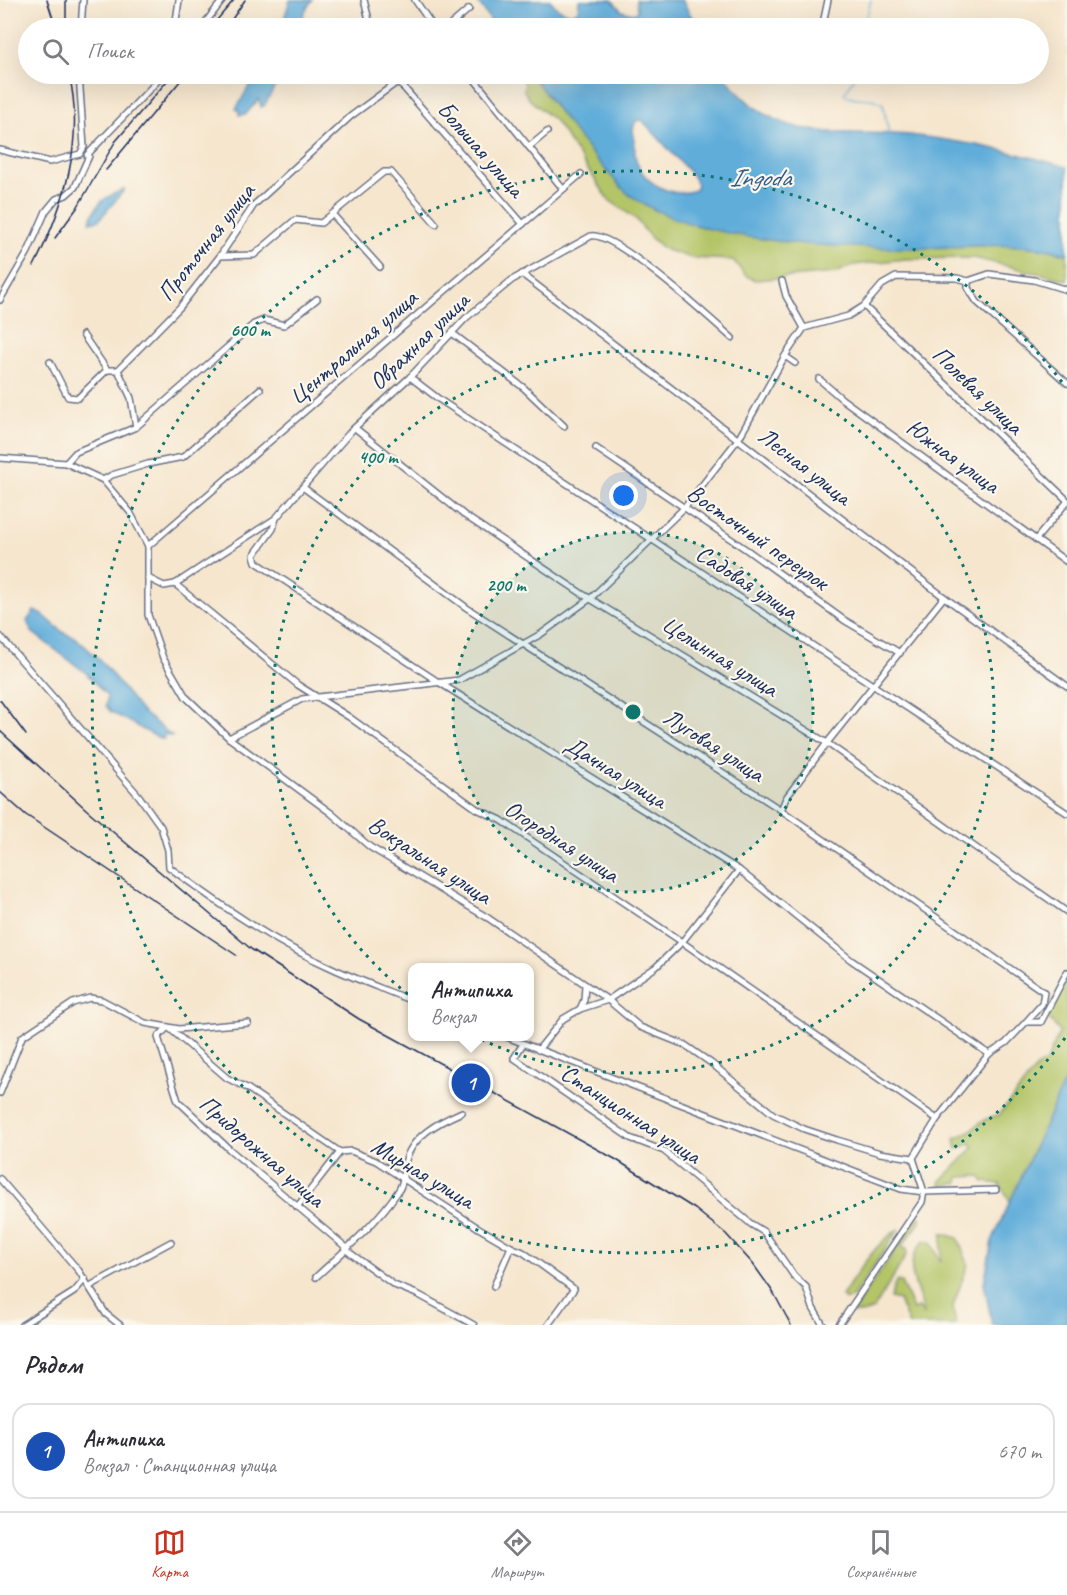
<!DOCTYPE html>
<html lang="ru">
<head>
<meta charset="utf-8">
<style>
  body { margin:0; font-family:Caveat,sans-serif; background:#f7f7f7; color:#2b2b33 }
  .you { position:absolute; left:624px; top:496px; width:21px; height:21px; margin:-15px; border:4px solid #fff; border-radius:50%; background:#1a73e8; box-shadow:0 0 0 9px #1a73e833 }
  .badge { display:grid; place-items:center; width:39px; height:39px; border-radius:50%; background:#c8321e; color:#fff; font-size:20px; font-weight:700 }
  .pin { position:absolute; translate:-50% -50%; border:3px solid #fff; box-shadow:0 2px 6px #0006 }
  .popup { position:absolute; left:408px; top:963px; width:126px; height:78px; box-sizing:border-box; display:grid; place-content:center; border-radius:12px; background:#fff; filter:drop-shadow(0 2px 4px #0005); font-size:20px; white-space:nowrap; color:#7c7c81 }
  .popup b { font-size:22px; color:#2b2b33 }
  .popup::after { content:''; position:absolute; left:50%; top:100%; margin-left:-12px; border:12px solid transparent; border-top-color:#fff }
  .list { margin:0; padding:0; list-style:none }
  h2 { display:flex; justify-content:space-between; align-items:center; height:78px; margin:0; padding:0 24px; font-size:26px }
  h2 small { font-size:20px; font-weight:400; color:#7c7c81 }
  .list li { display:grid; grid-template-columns:39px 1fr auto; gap:18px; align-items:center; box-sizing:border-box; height:96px; margin:0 12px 12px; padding:0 12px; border:2px solid #e1e1e2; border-radius:18px }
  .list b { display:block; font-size:22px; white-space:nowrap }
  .list p { margin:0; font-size:20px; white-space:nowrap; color:#7c7c81 }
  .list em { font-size:20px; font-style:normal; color:#7c7c81 }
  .icon { flex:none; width:33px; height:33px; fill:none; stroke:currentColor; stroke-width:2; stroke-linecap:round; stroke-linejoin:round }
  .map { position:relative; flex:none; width:1067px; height:1325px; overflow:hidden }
  .search { position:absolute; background:#fff; box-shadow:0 6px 24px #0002; left:18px; right:18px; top:18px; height:66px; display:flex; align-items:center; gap:15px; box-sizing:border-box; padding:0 21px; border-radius:33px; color:#7c7c81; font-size:22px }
  .sheet { height:186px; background:#fff }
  nav { display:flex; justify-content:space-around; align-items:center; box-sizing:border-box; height:84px; border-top:2px solid #e1e1e2; background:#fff; font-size:16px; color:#7c7c81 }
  nav a { display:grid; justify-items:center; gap:3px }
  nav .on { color:#c8321e }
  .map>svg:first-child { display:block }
  .green { fill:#b4c567; stroke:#687a62; stroke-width:1.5 }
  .water { fill:#61adda; stroke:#3e6e9c; stroke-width:1.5; fill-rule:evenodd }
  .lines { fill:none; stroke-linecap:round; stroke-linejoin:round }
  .stream { stroke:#61adda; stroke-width:1.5 }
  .street-casing { stroke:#686f85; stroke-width:8 }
  .street { stroke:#fff; stroke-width:5 }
  .rail { stroke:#1b2f5e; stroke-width:1.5 }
  .ring { fill:none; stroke:#0f766e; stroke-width:3; stroke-dasharray:3 6 }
  .labels { text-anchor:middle; stroke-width:4.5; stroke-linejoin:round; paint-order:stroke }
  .street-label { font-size:24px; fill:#1b2f5e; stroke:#fbf7ec }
  .water-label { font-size:26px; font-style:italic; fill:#345b89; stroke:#fbf7ec }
  .centre { fill:#0f766e; stroke:#fbf7ec; stroke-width:3 }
  .ring-label { font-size:18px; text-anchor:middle; font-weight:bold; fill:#0f766e; stroke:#fbf7ec; stroke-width:4.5; stroke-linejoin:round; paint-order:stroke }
</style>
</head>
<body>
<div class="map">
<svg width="1067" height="1325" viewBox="0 0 1067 1325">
  <rect width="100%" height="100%" fill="#fbf7ec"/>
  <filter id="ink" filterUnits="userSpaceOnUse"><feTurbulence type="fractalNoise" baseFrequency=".0167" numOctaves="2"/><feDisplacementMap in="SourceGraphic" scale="12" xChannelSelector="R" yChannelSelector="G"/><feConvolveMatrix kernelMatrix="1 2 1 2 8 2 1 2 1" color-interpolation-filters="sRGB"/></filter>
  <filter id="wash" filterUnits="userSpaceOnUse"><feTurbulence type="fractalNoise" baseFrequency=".008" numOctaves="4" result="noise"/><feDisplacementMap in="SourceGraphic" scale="24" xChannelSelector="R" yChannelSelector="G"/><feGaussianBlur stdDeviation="1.35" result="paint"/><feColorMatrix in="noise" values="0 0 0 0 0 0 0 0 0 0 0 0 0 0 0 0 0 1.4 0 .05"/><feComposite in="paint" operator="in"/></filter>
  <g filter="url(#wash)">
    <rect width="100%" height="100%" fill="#f6e6ce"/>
    <!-- green -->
    <g class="green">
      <path d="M518 74H531L547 96 651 208C741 249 841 245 938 245 971 245 1005 242 1038 247L1067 254V280L974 258 905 259 854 265 835 273 755 280 746 276 733 260 691 258 664 249 650 237 636 219 609 200 555 121 530 100 524 91 525 83Z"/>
      <path d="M1067 974V1076L1010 1202 1000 1184 984 1182 980 1176 959 1177 958 1183 941 1186 940 1182 974 1147 971 1143 957 1149 955 1138C973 1134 981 1117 999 1115L1038 1066 1046 1062 1060 1032 1046 1015Z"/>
      <path d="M920 1217 921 1221 901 1247 906 1249 907 1254 874 1309 863 1313H852L915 1221Z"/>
      <path d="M899 1229 852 1298 845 1300 842 1296C857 1273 875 1243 899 1229Z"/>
      <path d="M942 1233 958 1238 968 1264 953 1306 956 1325H909L899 1300 890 1298 896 1281 901 1282 913 1310 919 1308 924 1315C920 1286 898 1268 925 1240L931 1242 941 1262Z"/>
    </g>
    <!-- water -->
    <g class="water">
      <path d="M290 0H312L304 13 301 28H281Z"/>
      <path d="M476 0H550L557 8 570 14 578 11 579 0H612L622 11 634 14 637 11 636 0H682L698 28H496Z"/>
      <path d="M261 74H282L264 106 261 107 259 99 246 114 239 115V111L236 109 251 83H254Z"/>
      <path d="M531 74H724C739 97 761 115 787 124 822 137 873 131 910 135 963 141 1016 152 1067 167V254C1020 240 972 247 923 248 842 249 698 244 631 196 622 190 614 179 606 170 579 140 555 107 531 74ZM642 120 693 176 697 185 695 190C673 199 645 184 637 163 634 155 635 147 634 139 633 132 632 128 636 121Z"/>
      <path d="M125 189 99 220 90 222C97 201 105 197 125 189Z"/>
      <path d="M34 611 43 615 64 633 76 638 102 662 141 711 172 736 164 735 162 737 164 739H160L111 712 106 706 107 696 86 673 32 632 27 621Z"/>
      <path d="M1067 1076V1325H992L984 1283 992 1241Z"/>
    </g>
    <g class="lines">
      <!-- stream -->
      <g class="stream">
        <path d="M864 28 871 0"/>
        <path d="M857 74 844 94C857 102 869 94 883 104L889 135"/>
      </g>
    </g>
  </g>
  <g filter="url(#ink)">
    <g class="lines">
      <!-- street casing -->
      <g class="street-casing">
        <g id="street">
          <path d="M364 0 371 28"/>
          <path d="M415 0 434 28"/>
          <path d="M81 28 83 0"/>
          <path d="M175 28 179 0"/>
          <path d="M201 28 223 0"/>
          <path d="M447 28 469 9"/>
          <path d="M822 28 828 0"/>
          <path d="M387 74 404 88 523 224"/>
          <path d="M470 74 563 189"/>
          <path d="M529 147 547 132"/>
          <path d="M0 150 50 162 80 154 84 147 79 74"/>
          <path d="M87 155 164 74"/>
          <path d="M333 215 380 267"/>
          <path d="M220 256 254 255 295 220 321 223 384 172H391L436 224"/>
          <path d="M522 274 944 597 1067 686"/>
          <path d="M782 281 786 296 804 328"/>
          <path d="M968 281V288L977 302 1067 383"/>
          <path d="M0 300 28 252 46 211 56 199 66 195 75 187 89 156"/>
          <path d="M864 306 1067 500"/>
          <path d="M804 328 848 316 864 306 882 285 896 277 957 278 968 281 989 274 1034 280 1067 290"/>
          <path d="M452 333 524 388 564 426"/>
          <path d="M83 335 107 370"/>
          <path d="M785 356 795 363"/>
          <path d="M50 362 68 397 78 398 107 370H118L180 307 220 256 254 205 351 116 396 83 401 74"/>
          <path d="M118 370 131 398 136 427"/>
          <path d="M410 377 440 400 1067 813"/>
          <path d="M819 379 842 399 1067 562"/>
          <path d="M355 428 464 515 584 595 827 743 1067 912"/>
          <path d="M596 448 747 550 844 620 900 653"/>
          <path d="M0 458 66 463 103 480 130 512 148 546V615L163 658 186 697 229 738 331 813 370 847 488 918 608 1000 640 1027 685 1045 711 1063 773 1114 804 1129 837 1140 880 1153 913 1158"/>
          <path d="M66 463 76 452 136 427 254 324 264 320 284 325 317 299"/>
          <path d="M103 480 112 475 148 464 183 457 260 389"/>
          <path d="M304 488 467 608 781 810 1044 992 1042 1004 1026 1022"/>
          <path d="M276 518 273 529 254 555 256 562 440 683 739 870 851 960 989 1054"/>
          <path d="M1037 538 1067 502"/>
          <path d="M148 546 581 174"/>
          <path d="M148 578 164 586 175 584 276 518 352 430 410 377 466 318 512 280 591 236C614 231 711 319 732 338"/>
          <path d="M175 584 298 685 349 717 477 809 501 820 682 942 937 1119"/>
          <path d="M0 636 139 796 161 827 168 850 169 867C220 905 273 942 332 968 358 980 386 990 412 1001"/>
          <path d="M229 738 302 699 459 680 541 634 591 598 685 507 739 438 785 356 804 328"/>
          <path d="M781 810 786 798 827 743 944 597"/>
          <path d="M580 1009 584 1000 585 985"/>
          <path d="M504 1036 901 1189 924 1192 996 1190"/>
          <path d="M523 1044 514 1058 630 1138 664 1151 751 1224 764 1232 794 1276 806 1287 813 1308 823 1325"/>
          <path d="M538 1050 563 1019 580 1009 608 1000 656 967 682 942 739 870"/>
          <path d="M0 1093 22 1037 73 1003 90 998 102 1000 145 1023 179 1029 248 1023"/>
          <path d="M0 1179 79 1271 106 1314 120 1325"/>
          <path d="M297 1207 340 1152"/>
          <path d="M348 1249 229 1149 178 1101 158 1037 168 1027 227 1078 247 1088 340 1152 351 1151 376 1161 477 1227 511 1247 523 1252 574 1289 548 1325"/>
          <path d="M346 1250 394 1285 419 1295 474 1325"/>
          <path d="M316 1277C345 1250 374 1226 397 1193 405 1182 402 1175 405 1163 411 1136 439 1122 462 1112"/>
          <path d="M90 1286 171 1242"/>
          <path d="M494 1286 511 1247"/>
          <path d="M22 1325 74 1292 85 1279"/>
          <path d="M839 1325 922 1202 924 1192 913 1158 937 1119 989 1054 1006 1043 1026 1022H1041L1067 972"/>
        </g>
      </g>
      <!-- street -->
      <use href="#street" class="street"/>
      <!-- rail -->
      <g class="rail">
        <path d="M47 0 56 28"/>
        <path d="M66 28V0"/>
        <path d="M210 28 234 0"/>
        <path d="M226 28 245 0"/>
        <path d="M106 170 186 74"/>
        <path d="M55 238 77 208 115 142 173 74"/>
        <path d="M34 266C64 207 85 141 69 74"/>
        <path d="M0 700 26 735"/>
        <path d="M0 731 87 810 251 949 359 1019 615 1159 695 1209 726 1234 753 1264 773 1292 791 1325"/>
        <path d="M0 792 26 815 236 955"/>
      </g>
    </g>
  </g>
  <!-- distance rings -->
  <circle cx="633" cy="712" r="180" fill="#0f766e" fill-opacity=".12"/>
  <g class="ring">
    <circle cx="633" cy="712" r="180"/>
    <circle cx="633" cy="712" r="361"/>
    <path d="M1065 1038A541 541 0 1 1 1065 386"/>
  </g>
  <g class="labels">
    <!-- street labels -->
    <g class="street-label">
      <text transform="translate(481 149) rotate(49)" y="8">Большая улица</text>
      <text transform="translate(206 242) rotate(-52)" y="8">Проточная улица</text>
      <text transform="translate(419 341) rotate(-44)" y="8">Овражная улица</text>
      <text transform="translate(353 347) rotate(-41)" y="8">Центральная улица</text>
      <text transform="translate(978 390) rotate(44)" y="8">Полевая улица</text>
      <text transform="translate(953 456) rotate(36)" y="8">Южная улица</text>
      <text transform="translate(805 466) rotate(38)" y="8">Лесная улица</text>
      <text transform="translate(758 537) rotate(35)" y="8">Восточный переулок</text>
      <text transform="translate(747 582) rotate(33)" y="8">Садовая улица</text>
      <text transform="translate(720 656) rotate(32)" y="8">Целинная улица</text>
      <text transform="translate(714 745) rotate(33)" y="8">Луговая улица</text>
      <text transform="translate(616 772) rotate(32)" y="8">Дачная улица</text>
      <text transform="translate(562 841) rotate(33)" y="8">Огородная улица</text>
      <text transform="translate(430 860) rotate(33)" y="8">Вокзальная улица</text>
      <text transform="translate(631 1114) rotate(33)" y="8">Станционная улица</text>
      <text transform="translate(262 1151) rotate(41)" y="8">Придорожная улица</text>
      <text transform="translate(423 1173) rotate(31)" y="8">Мирная улица</text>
    </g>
    <!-- water labels -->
    <g class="water-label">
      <text x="760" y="186">Ingoda</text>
    </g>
  </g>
  <circle cx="633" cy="712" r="9" class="centre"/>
  <g class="ring-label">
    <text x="250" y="336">600 m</text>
    <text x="378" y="463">400 m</text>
    <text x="506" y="591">200 m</text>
  </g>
</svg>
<div class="you"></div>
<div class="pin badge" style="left:471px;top:1083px;background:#1a4fb4">1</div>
<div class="popup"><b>Антипиха</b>Вокзал</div>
<div class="search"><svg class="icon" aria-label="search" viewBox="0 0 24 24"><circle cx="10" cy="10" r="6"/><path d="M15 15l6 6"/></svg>Поиск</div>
</div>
<section class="sheet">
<h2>Рядом<small></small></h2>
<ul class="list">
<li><span class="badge" style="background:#1a4fb4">1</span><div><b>Антипиха</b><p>Вокзал · Станционная улица</p></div><em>670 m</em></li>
</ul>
</section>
<nav>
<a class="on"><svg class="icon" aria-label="map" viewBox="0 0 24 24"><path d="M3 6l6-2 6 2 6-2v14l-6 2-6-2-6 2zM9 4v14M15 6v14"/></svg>Карта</a>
<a><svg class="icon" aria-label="directions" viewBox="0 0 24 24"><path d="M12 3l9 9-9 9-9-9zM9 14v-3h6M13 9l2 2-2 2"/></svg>Маршрут</a>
<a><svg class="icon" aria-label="saved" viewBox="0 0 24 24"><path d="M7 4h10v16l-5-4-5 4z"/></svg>Сохранённые</a>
</nav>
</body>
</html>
